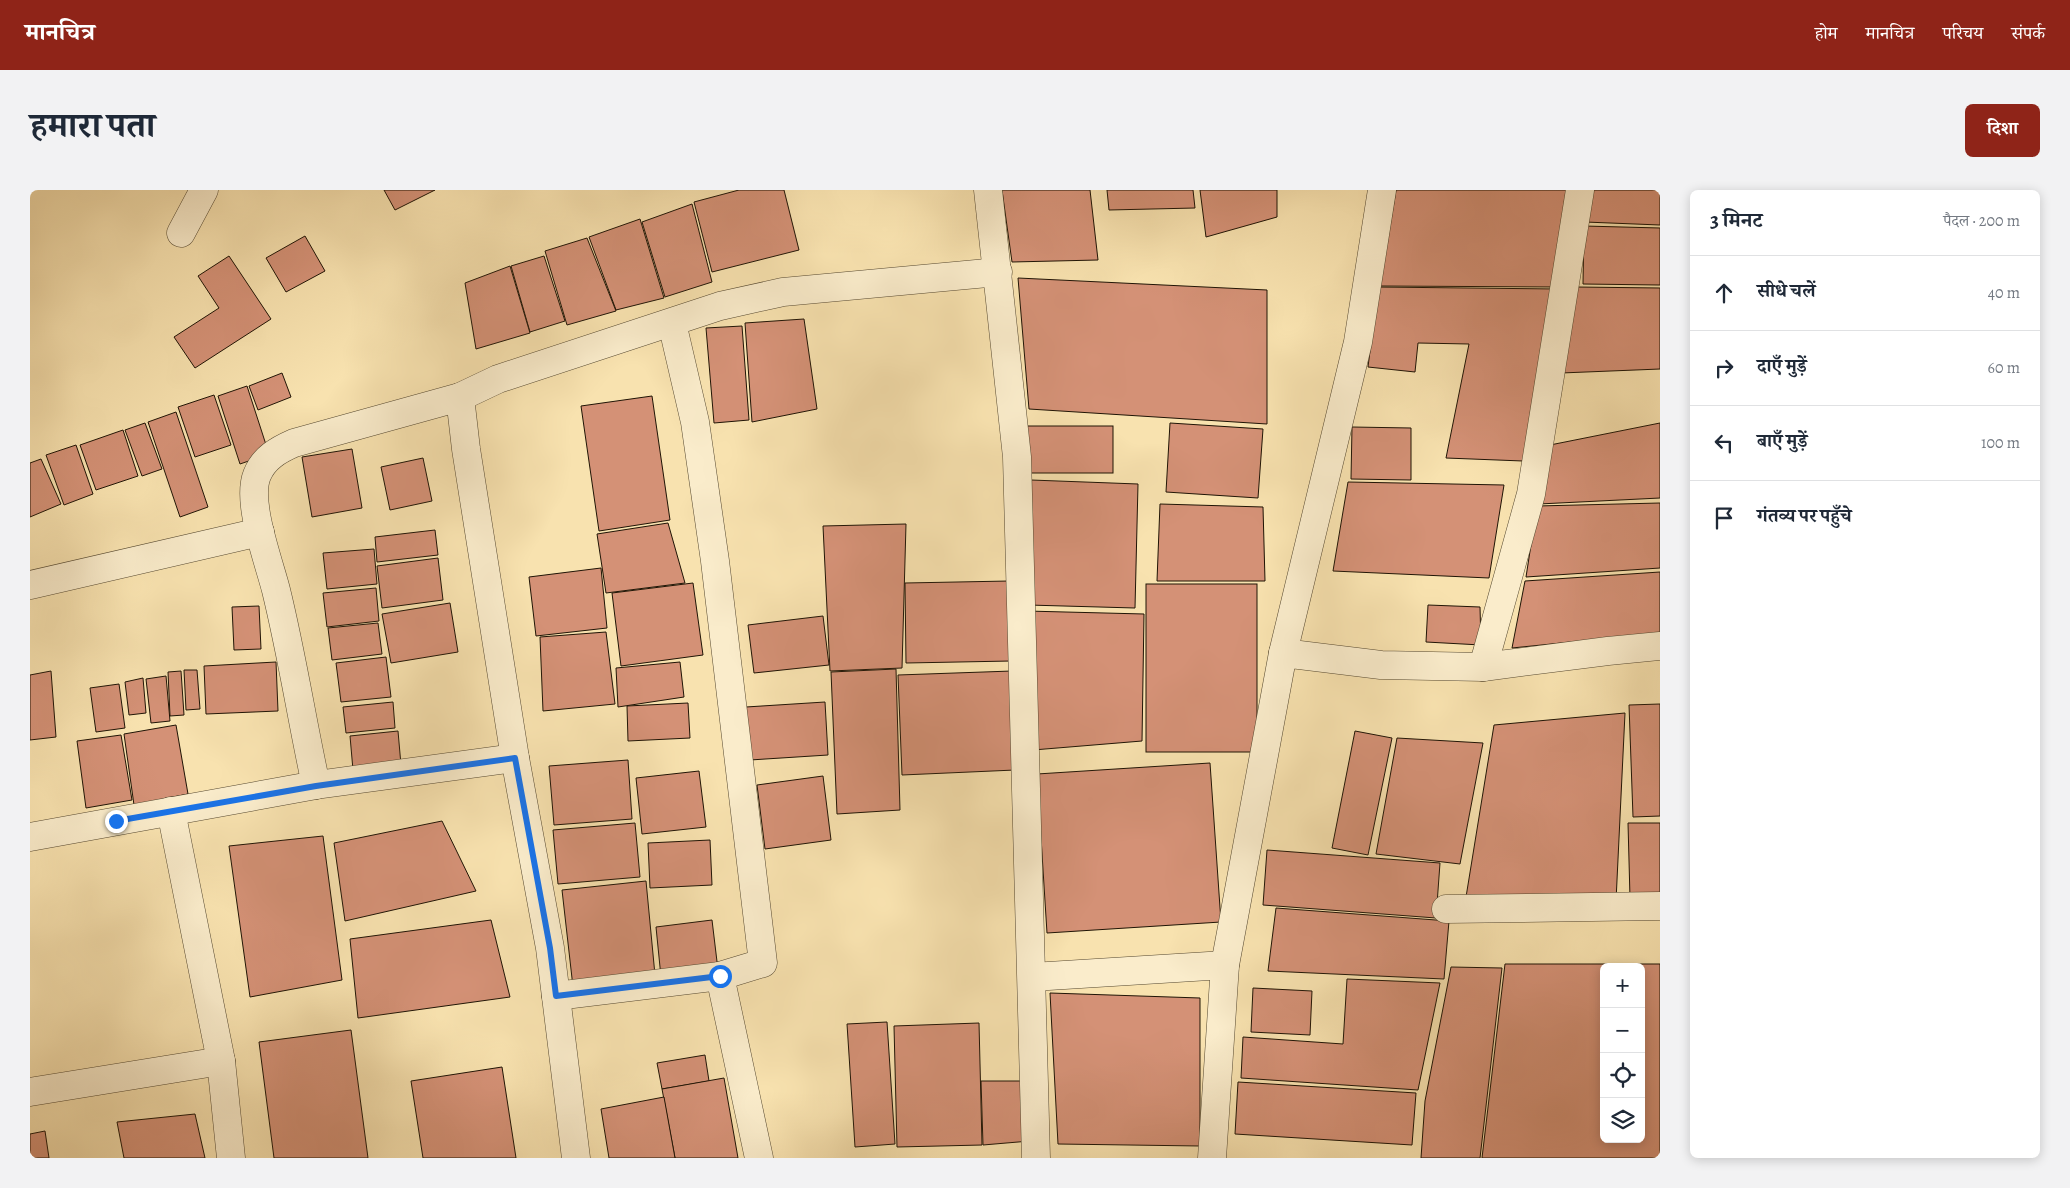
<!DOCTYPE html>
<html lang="hi">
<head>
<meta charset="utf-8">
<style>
  body { margin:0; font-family:Alegreya,"Noto Serif Devanagari",serif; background:#f2f2f3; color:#1f2937 }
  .controls { position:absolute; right:15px; bottom:15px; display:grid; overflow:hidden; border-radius:8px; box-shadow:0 2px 12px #0003 }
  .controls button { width:45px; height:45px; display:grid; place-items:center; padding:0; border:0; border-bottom:1px solid #e0e1e3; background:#fff; color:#1f2937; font:25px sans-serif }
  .stop { position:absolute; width:15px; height:15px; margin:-11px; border:4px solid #1a73e8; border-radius:50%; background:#fff }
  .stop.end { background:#1a73e8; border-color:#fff; box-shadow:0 1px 5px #0008 }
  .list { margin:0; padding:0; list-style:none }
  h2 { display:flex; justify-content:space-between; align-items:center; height:65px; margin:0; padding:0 20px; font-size:21px }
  h2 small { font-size:16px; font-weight:400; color:#747a83 }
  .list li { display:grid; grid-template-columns:32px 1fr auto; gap:15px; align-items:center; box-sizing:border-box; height:75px; padding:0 20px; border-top:1px solid #e0e1e3 }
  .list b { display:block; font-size:19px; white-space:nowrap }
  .list em { font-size:16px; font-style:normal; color:#747a83 }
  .icon { flex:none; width:28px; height:28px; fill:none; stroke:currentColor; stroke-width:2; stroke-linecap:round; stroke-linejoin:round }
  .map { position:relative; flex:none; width:1630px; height:968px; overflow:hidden; border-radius:8px }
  header { display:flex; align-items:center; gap:30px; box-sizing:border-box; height:70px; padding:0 25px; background:#8f2418; color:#fff }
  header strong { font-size:24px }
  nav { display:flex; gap:28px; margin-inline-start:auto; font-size:18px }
  .intro { display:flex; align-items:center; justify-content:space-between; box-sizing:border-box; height:120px; padding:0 30px }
  h1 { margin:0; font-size:35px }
  .button { padding:12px 22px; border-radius:8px; background:#8f2418; color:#fff; font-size:18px; font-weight:700 }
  main { display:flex; gap:30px; padding:0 30px }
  aside { flex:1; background:#fff; border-radius:8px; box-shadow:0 2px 12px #0003 }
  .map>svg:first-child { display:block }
  .building { fill:#d49176; stroke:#1f1405; fill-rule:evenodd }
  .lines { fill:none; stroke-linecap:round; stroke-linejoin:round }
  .minor-casing { stroke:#554830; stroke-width:29 }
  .tertiary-casing { stroke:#554830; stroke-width:29 }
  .minor { stroke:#faeccb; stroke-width:28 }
  .tertiary { stroke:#faeccb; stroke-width:28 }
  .route { stroke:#1a73e8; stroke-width:6 }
</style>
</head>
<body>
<header>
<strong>मानचित्र</strong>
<nav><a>होम</a><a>मानचित्र</a><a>परिचय</a><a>संपर्क</a></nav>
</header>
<div class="intro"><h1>हमारा पता</h1><a class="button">दिशा</a></div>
<main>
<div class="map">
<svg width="1630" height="968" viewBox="0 0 1630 968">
  <rect width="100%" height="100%" fill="#f8e2af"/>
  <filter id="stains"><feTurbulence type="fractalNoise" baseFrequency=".004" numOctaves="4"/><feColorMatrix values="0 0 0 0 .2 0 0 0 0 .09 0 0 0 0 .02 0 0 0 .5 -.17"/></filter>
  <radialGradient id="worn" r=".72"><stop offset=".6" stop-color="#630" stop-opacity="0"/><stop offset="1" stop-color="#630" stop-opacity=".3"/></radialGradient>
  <!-- building -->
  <g class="building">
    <path d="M354 0H405L365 20Z"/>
    <path d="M709 0H754L769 60 682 82 664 12Z"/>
    <path d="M972 0H1060L1068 70 982 72Z"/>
    <path d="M1077 0H1163L1165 18 1079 20Z"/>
    <path d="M1170 0H1247V27L1176 47Z"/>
    <path d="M1366 0H1542L1528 97 1350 96Z"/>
    <path d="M1558 0H1630V35L1555 32Z"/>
    <path d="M662 14 682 92 635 107 612 32Z"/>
    <path d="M610 29 634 108 586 120 559 47Z"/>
    <path d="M1554 36 1630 38V95L1553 94Z"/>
    <path d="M275 46 295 81 256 102 236 68Z"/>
    <path d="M557 48 586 121 537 135 515 61Z"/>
    <path d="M199 66 241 129 165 178 144 147 189 118 168 86Z"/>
    <path d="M514 66 535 131 500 142 481 76Z"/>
    <path d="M480 76 500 143 446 159 435 93Z"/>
    <path d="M988 88 1237 100V234L999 219Z"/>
    <path d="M1348 97 1527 99 1493 271 1416 268 1439 154 1388 153 1385 182 1338 177Z"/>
    <path d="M1546 97 1630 98V179L1531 183Z"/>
    <path d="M774 129 787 219 722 232 715 133Z"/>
    <path d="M712 136 719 230 684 233 676 138Z"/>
    <path d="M252 183 261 207 228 220 219 196Z"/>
    <path d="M217 196 239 264 210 274 188 206Z"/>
    <path d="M184 205 201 255 165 267 148 217Z"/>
    <path d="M622 206 640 330 569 341 551 216Z"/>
    <path d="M146 222 178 317 150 327 118 232Z"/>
    <path d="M115 233 132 279 112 286 95 240Z"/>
    <path d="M1140 233 1233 239 1228 308 1136 302Z"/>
    <path d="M1630 233V308L1509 314 1515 256Z"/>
    <rect x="996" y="236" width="87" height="47"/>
    <path d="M1322 237 1381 238V290L1321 289Z"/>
    <path d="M93 240 108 286 66 300 50 255Z"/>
    <path d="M46 255 63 304 34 315 16 265Z"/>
    <path d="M322 259 332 318 282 327 272 267Z"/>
    <path d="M393 268 402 311 360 320 351 277Z"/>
    <path d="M11 269 31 314 0 327V273Z"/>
    <path d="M1001 290 1108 294 1105 418 998 415Z"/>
    <path d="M1318 292 1474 295 1459 388 1303 381Z"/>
    <path d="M1630 313V378L1496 387 1507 316Z"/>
    <path d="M1130 314 1233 317 1235 391H1127Z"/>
    <path d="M638 333 655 393 576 403 567 344Z"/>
    <path d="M876 334 872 478 800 481 793 336Z"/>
    <path d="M405 340 408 365 347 372 345 347Z"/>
    <path d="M344 359 347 394 297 399 293 363Z"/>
    <path d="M408 368 413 410 352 418 347 376Z"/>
    <path d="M571 378 577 438 506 446 499 387Z"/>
    <path d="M1630 382V443L1482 458 1495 391Z"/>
    <path d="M979 391 981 471 876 473 875 393Z"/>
    <path d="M663 393 673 465 591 476 582 403Z"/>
    <rect x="1116" y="394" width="111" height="168"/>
    <path d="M346 398 349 431 297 437 293 403Z"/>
    <path d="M420 413 428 462 361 473 352 424Z"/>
    <path d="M1398 415 1450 417 1451 455 1396 452Z"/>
    <path d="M229 416 231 459 204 460 202 417Z"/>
    <path d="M996 421 1114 424 1112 551 1003 560Z"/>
    <path d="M793 426 799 475 724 483 718 435Z"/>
    <path d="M348 433 352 464 302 470 298 438Z"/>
    <path d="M576 442 585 514 513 521 510 447Z"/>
    <path d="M356 467 361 507 311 512 306 473Z"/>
    <path d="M246 472 248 521 176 524 174 476Z"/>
    <path d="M650 472 654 507 588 517 586 478Z"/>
    <path d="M866 479 870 620 807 624 801 482Z"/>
    <path d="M154 480H167L170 519 156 520Z"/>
    <path d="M21 481 26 547 0 550V485Z"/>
    <path d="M151 481 154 525 140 526 138 482Z"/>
    <path d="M982 481 985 580 872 585 868 485Z"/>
    <path d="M136 486 140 531 121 533 116 489Z"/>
    <path d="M113 488 116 523 99 525 95 492Z"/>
    <path d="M89 494 95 538 66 542 60 498Z"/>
    <path d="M363 512 365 538 316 543 313 517Z"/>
    <path d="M795 512 798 565 720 570 716 517Z"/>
    <path d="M658 513 660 548 598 551 597 516Z"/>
    <path d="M1630 514V626L1603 627 1599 515Z"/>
    <path d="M1595 523 1586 711 1436 707 1464 535Z"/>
    <path d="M146 535 158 604 104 615 94 544Z"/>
    <path d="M368 541 371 575 323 580 320 546Z"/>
    <path d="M1325 541 1362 548 1338 665 1302 658Z"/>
    <path d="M91 545 102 610 56 618 47 551Z"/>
    <path d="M1367 548 1453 553 1430 674 1346 664Z"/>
    <path d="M598 570 602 629 524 635 519 576Z"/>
    <path d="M1180 573 1191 732 1017 743 1007 584Z"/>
    <path d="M669 581 676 637 612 644 606 588Z"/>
    <path d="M793 586 801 650 735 659 727 595Z"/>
    <path d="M412 631 446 701 315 731 304 653Z"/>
    <path d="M605 633 610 687 528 694 523 640Z"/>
    <path d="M1598 633H1630V707L1600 708Z"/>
    <path d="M293 646 312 790 220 807 199 656Z"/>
    <path d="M680 650 682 695 620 698 618 653Z"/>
    <path d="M1237 660 1410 673 1406 728 1233 715Z"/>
    <path d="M616 691 625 785 543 797 532 700Z"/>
    <path d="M1246 718 1419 731 1414 789 1238 781Z"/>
    <path d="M461 730 480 807 328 828 320 749Z"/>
    <path d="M682 730 688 780 631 787 626 737Z"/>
    <path d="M1475 774H1630V968H1452ZM1574 777H1611V949H1574Z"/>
    <path d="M1421 777 1472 778 1450 968H1391L1395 911Z"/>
    <path d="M1317 789 1410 793 1388 900 1211 888 1213 847 1313 854Z"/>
    <path d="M1223 798 1282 801 1280 845 1221 842Z"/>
    <path d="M1020 803 1170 808V956L1028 954Z"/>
    <path d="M857 832 865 954 825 957 817 834Z"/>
    <path d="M949 833 952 955 867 957 864 836Z"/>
    <path d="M321 840 338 968H244L229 852Z"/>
    <path d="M675 865 679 891 632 899 627 873Z"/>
    <path d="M472 877 486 968H393L381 891Z"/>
    <path d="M694 888 708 968H645L632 899Z"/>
    <path d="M951 891H996L1000 951 953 955Z"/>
    <path d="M1208 892 1386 903 1382 955 1205 944Z"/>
    <path d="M634 907 645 968H579L571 919Z"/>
    <path d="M165 924 175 968H94L87 932Z"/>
    <path d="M15 941 19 968H0V944Z"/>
  </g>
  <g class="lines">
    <!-- minor casing -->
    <g class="minor-casing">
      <g id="minor">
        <path d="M958 0 987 267 1006 968"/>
        <path d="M151 43 174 0"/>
        <path d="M0 395 230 342"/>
        <path d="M1253 463 1328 152 1352 0"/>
        <path d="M1453 477 1501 304 1550 0"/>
        <path d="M286 595C272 531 262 465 246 400 239 372 216 312 227 285 234 268 248 260 264 253L430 207"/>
        <path d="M141 621 191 871 201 968"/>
        <path d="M0 647 286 595 485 568"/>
        <path d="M1416 719 1630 716"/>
        <path d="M690 786 729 968"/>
        <path d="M1002 787 1195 775"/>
        <path d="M526 806 690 786 733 773 685 371 665 232 642 133"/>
        <path d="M0 902 191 871"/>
        <path d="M546 968 520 758 485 568 436 259 430 207 468 189 690 116 753 102 968 82"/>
      </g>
    </g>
    <!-- tertiary casing -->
    <g class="tertiary-casing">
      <path id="tertiary" d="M1182 968 1195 775 1253 463 1351 475 1453 477 1578 461 1630 456"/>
    </g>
    <!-- minor -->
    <use href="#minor" class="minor"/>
    <!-- tertiary -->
    <use href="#tertiary" class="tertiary"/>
  </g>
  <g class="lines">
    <!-- route -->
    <path class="route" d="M86 631 286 596 485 568 520 758 526 806 690 786"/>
  </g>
  <rect width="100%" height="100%" filter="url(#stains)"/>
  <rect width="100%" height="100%" fill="url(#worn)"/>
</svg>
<div class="controls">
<button>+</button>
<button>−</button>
<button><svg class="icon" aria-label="locate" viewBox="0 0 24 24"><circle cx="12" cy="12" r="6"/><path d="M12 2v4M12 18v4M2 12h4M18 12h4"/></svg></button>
<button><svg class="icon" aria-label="layers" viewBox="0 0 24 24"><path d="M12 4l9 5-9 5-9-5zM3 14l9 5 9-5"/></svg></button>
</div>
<div class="stop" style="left:690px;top:786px"></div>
<div class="stop end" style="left:86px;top:631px"></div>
</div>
<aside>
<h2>3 मिनट<small>पैदल · 200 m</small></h2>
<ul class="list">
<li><svg class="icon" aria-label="ahead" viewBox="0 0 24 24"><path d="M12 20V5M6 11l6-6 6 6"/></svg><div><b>सीधे चलें</b></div><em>40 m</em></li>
<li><svg class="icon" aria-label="right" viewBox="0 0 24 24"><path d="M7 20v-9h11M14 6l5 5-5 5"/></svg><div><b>दाएँ मुड़ें</b></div><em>60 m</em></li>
<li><svg class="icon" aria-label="left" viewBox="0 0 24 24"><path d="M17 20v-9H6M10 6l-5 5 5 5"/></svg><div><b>बाएँ मुड़ें</b></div><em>100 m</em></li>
<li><svg class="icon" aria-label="arrive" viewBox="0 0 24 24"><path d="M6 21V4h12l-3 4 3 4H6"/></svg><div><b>गंतव्य पर पहुँचे</b></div></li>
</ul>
</aside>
</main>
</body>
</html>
